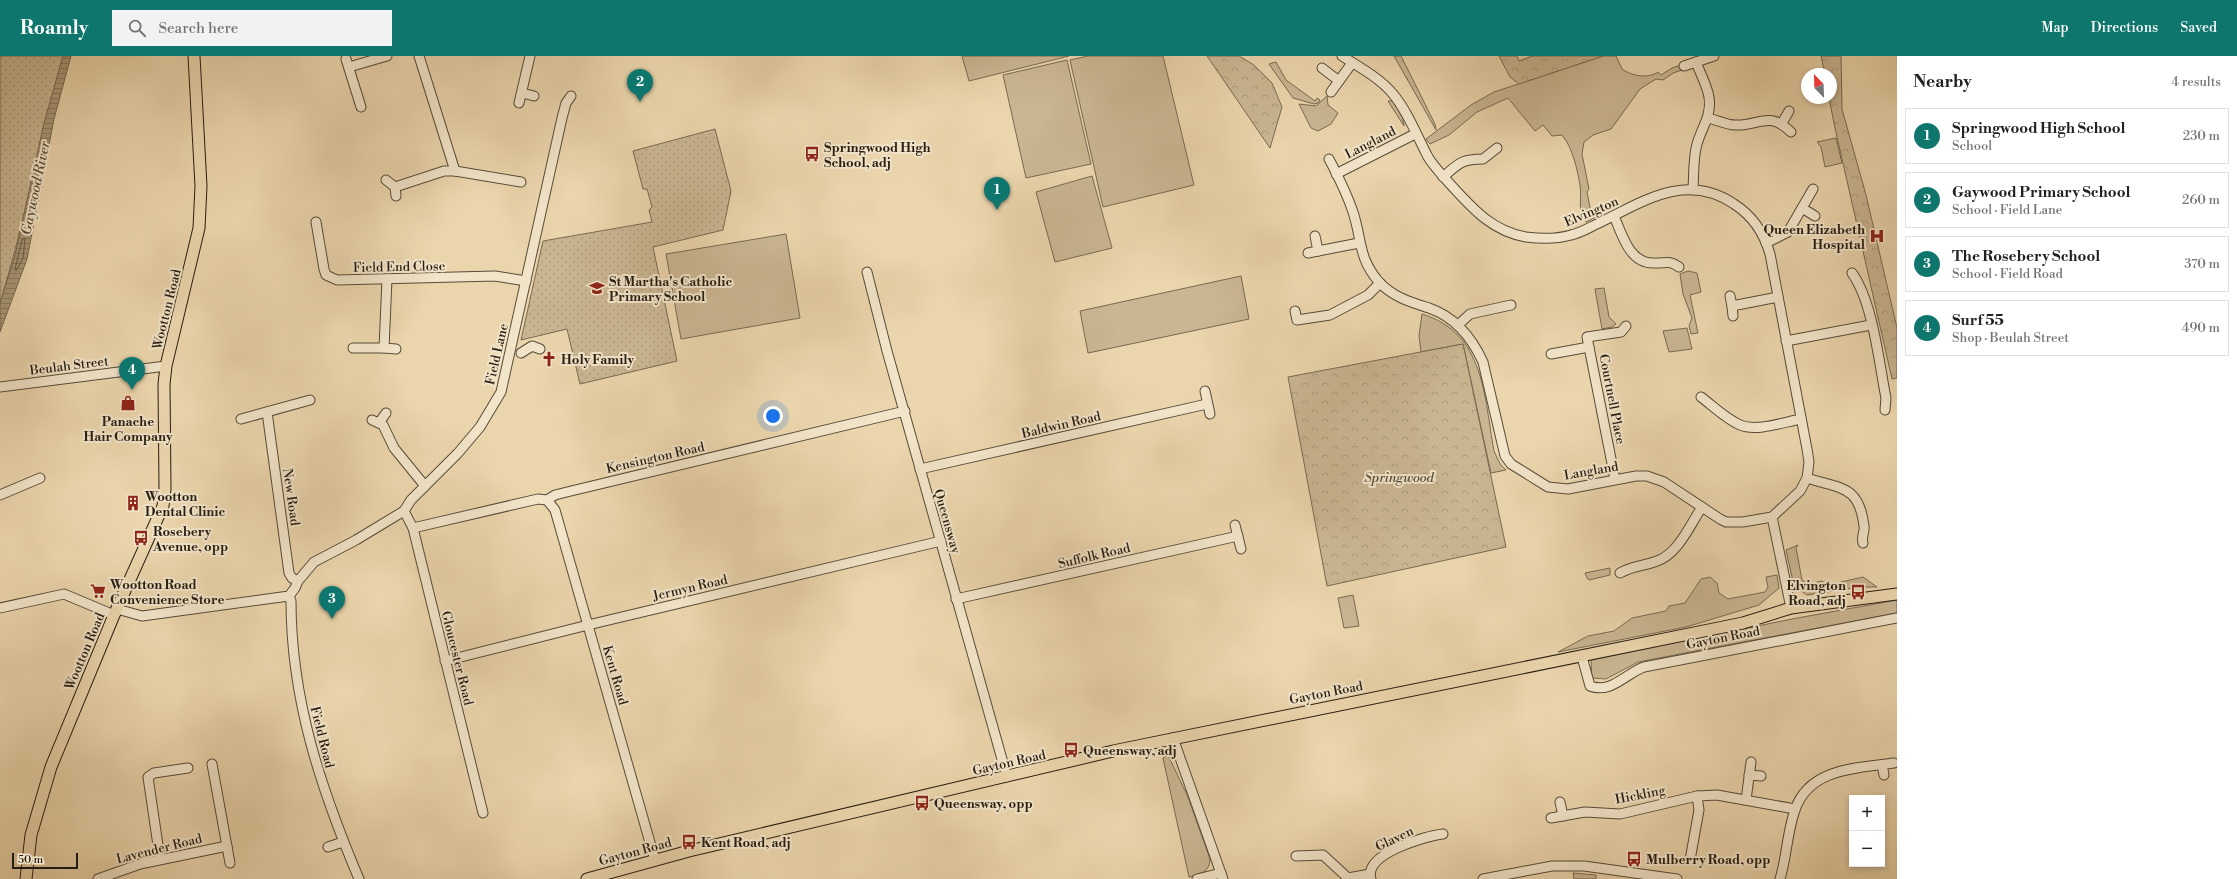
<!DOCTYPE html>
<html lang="en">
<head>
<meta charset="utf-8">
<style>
  body { margin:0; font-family:"Libre Bodoni",serif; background:#f2f2f2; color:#202124 }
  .controls { position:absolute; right:12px; bottom:12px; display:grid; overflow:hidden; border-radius:0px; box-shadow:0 2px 6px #0003 }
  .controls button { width:36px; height:36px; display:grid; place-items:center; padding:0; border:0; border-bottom:1px solid #e0e0e0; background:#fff; color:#202124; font:20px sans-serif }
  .compass { position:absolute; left:1801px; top:12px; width:36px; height:36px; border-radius:50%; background:#fff; box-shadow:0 2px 6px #0003; rotate:337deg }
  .scale { position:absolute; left:12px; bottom:10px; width:66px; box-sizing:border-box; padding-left:4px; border:2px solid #261d11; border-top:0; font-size:11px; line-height:14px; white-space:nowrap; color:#261d11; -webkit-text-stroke:3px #f2e4c9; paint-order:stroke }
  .you { position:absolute; left:773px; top:360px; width:14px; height:14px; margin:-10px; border:3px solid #fff; border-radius:50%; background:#1a73e8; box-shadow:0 0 0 6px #1a73e833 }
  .badge { display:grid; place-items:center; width:26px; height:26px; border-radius:50%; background:#0f766e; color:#fff; font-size:13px; font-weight:700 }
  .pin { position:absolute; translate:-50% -33px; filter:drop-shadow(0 1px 2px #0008) }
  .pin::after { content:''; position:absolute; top:21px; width:14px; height:12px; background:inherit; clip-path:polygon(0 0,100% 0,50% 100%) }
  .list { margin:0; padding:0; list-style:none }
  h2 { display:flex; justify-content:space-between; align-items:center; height:52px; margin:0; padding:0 16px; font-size:17px }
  h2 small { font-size:13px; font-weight:400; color:#757577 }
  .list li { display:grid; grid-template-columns:26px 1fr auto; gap:12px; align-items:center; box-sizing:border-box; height:56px; margin:0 8px 8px; padding:0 8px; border:1px solid #e0e0e0; border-radius:0px }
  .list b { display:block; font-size:15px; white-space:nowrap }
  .list p { margin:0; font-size:13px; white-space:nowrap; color:#757577 }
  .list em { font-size:13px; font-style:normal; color:#757577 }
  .icon { flex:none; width:22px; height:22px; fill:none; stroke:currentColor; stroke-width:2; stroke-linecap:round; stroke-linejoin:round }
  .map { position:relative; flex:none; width:1897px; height:823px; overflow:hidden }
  header { display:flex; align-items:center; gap:24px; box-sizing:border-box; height:56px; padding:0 20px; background:#0f766e; color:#fff }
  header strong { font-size:19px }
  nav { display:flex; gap:22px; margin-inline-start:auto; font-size:14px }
  .search { width:280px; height:36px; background:#f2f2f2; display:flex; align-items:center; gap:10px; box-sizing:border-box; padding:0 14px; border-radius:0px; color:#757577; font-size:15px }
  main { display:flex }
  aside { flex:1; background:#fff }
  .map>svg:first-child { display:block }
  .grass { fill:#cab692; stroke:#786a52 }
  .forest { fill:url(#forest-crowns); stroke:#786a52 }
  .park { fill:url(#park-dots); stroke:#786a52 }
  .water { fill:url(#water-rules); stroke:#74664e }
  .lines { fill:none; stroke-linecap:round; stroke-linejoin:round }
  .shore { stroke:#675a44; stroke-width:1 }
  .minor-casing { stroke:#574b38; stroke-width:11 }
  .major-casing { stroke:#261d11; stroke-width:13 }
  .minor { stroke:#f2e4c9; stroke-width:9 }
  .major { stroke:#ebd5ac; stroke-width:11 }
  .labels { text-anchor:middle; stroke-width:4; stroke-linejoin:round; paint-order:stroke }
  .street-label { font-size:13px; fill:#261d11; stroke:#f2e4c9 }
  .poi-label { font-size:13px; font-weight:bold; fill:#261d11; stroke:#f2e4c9; text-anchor:start }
  .park-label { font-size:13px; font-style:italic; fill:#574b38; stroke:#f2e4c9 }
  .water-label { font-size:14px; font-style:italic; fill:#5a4d3a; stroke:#f2e4c9 }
</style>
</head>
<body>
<header>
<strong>Roamly</strong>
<div class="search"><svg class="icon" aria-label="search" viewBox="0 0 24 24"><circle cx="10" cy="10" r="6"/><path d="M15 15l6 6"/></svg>Search here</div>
<nav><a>Map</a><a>Directions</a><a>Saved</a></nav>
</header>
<main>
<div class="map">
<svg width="1897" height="823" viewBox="0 0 1897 823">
  <defs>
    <pattern id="forest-crowns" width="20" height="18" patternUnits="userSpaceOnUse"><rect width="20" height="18" fill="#cab692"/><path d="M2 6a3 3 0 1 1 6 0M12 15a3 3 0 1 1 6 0" fill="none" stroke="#ad9c7d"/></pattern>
    <pattern id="park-dots" width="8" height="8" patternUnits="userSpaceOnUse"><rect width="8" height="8" fill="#cab692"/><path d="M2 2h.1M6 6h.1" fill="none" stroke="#ad9c7d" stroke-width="1.8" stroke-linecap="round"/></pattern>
    <pattern id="water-rules" width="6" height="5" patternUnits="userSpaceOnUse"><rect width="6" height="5" fill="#a89677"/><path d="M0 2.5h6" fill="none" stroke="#897a60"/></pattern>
  </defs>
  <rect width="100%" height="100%" fill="#ebd5ac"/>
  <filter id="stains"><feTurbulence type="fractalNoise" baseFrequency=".005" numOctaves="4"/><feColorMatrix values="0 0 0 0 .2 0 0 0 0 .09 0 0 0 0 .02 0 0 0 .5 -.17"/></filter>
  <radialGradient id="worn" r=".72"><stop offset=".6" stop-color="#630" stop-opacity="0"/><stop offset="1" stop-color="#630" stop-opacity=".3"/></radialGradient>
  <!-- grass -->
  <g class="grass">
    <path d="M962 0H1069L969 25Z"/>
    <path d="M1088 0H1163L1194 129 1103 151 1070 4Z"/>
    <path d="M1603 0H1616L1622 13C1632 20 1648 23 1658 16L1661 19 1672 12 1681 9 1682 14 1673 17 1663 24 1656 23 1640 33 1611 73 1593 79 1584 86 1582 98 1589 133 1587 136 1590 152 1593 154 1596 161 1586 166C1577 154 1582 143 1580 129 1577 113 1573 92 1562 79L1552 80 1543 69 1535 75 1508 42 1477 56 1449 79 1430 88 1426 83 1471 49 1494 36Z"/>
    <path d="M1067 4 1091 108 1026 122 1003 19Z"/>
    <path d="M1276 6 1286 24 1315 45 1317 42 1320 44 1318 47 1314 48 1293 42 1269 8Z"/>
    <path d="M1327 40 1328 49 1338 57 1331 68 1318 75 1311 72 1299 48 1316 50Z"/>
    <path d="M1388 45H1394L1403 63 1404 70Z"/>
    <path d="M1836 82 1842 107 1825 111 1821 91 1817 86Z"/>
    <path d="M1092 120 1112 192 1055 206 1036 136Z"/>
    <path d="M786 178 800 262 681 283 666 198Z"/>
    <path d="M1688 215 1697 217 1701 236 1690 239 1698 277 1691 278 1689 270 1692 262 1683 238 1680 218Z"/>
    <path d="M1241 220 1249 263 1088 297 1080 255Z"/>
    <path d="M1604 232 1609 261 1616 268 1612 271 1602 273 1595 233Z"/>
    <path d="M1422 258C1485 277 1484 341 1494 395L1500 408 1506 414 1491 417 1463 288 1421 296 1419 280Z"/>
    <path d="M1687 272 1692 293 1669 296 1663 275Z"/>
    <path d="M1798 489 1796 492 1802 524 1808 528 1822 525 1828 529 1863 521 1877 531H1860L1807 539 1794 530 1786 494Z"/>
    <path d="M1610 512V519L1589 524 1587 522 1585 517Z"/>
    <path d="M1777 519 1779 532 1759 549 1686 571 1558 596 1588 580 1614 575 1632 562 1666 555 1669 550 1685 547 1701 523 1710 521 1717 527 1719 537 1728 543 1765 536 1768 531 1766 521Z"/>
    <path d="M1353 539 1359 570 1344 572 1338 542Z"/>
    <path d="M1897 544V557L1638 606 1606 623 1592 622 1591 604 1792 563Z"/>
    <path d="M1168 699 1188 741 1210 803C1210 816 1200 818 1189 821L1163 702Z"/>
    <path d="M1573 817 1596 819V823H1574Z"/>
  </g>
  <!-- forest -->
  <g class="forest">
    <path d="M1207 0H1239L1254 9 1272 27 1282 51 1270 92Z"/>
    <path d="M1394 0H1401L1435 68 1436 74Z"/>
    <path d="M1499 0H1517L1519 5 1532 0H1603L1519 28 1510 21Z"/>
    <path d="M1821 0H1841L1842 53 1866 139 1897 272V322L1892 323 1835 72 1829 42H1831V18H1825Z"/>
    <path d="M1463 288 1506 491 1327 530 1288 321Z"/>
  </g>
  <!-- park -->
  <g class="park">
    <path d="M0 0H63C40 82 25 166 0 247Z"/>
    <path d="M715 73 731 135 723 174 653 191 677 305 580 328 567 273 521 284 543 185 652 166 649 154 652 151 647 133H643L633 95Z"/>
  </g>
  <!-- water -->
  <path class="water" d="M63 0H71L54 63 27 203 0 276V247L15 199 44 67Z"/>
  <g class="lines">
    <!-- shore -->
    <path class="shore" d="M25 183 23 202 16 215 15 213 22 184Z"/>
    <!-- minor casing -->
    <g class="minor-casing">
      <g id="minor">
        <path d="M419 0 455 115"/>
        <path d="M346 3 361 51"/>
        <path d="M1684 10 1714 0"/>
        <path d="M349 11 387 0"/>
        <path d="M1322 12 1339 25"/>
        <path d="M1331 36 1352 7"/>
        <path d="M522 37 534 40"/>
        <path d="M519 47 530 0"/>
        <path d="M1708 62C1717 64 1727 69 1735 69 1760 70 1768 54 1791 76"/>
        <path d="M1782 67 1789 55"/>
        <path d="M1329 103C1338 120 1347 138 1353 156 1362 183 1358 202 1379 226 1393 241 1410 246 1429 252 1455 261 1472 282 1483 306L1505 400 1511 408 1548 431 1568 433 1636 420H1647L1664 426 1720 463 1726 466H1743L1772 461 1800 435 1807 422 1809 406 1807 393 1770 198C1764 177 1753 160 1734 148 1686 116 1644 145 1599 167 1590 171 1581 177 1571 179 1557 183 1541 183 1526 181 1492 175 1473 153 1451 129 1443 120 1434 111 1428 101 1417 80 1408 56 1393 38 1380 22 1359 11 1342 0"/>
        <path d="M1336 118 1415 78"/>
        <path d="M1443 121C1459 107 1462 103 1483 103L1497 92"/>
        <path d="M386 124 395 131 396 140"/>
        <path d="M395 131 444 115H455L521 126"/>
        <path d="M1693 133C1694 118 1693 102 1697 88 1702 71 1712 59 1709 41 1707 29 1700 17 1696 6"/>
        <path d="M1802 152 1815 160"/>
        <path d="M1614 160C1622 178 1629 207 1653 207 1665 208 1668 203 1679 211"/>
        <path d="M316 166 324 213 326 219 337 224 495 220 526 225"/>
        <path d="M1315 180 1318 195"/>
        <path d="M1766 187 1788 176 1813 133"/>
        <path d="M1308 197 1359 187"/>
        <path d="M867 216 887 295 1007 721"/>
        <path d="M1852 217C1873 246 1879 307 1886 342L1885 354"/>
        <path d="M1730 240 1732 250 1778 241"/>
        <path d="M1732 250 1733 260"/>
        <path d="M1295 255 1297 264 1330 259 1368 239 1380 227"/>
        <path d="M1458 269 1470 258 1511 249"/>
        <path d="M1786 285 1871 269"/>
        <path d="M353 292H384L387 223"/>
        <path d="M384 292 396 293"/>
        <path d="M521 297 532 290 540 293"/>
        <path d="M1551 298 1589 291"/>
        <path d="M0 331 166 310"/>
        <path d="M1205 335 1210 358"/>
        <path d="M1701 341C1713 350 1726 363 1740 369 1757 376 1784 366 1801 363"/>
        <path d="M267 356 289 517 292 522 298 525"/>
        <path d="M241 363 310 344"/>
        <path d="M372 364 383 369 394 392 425 430"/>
        <path d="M379 367 386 357"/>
        <path d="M920 413 1207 348"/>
        <path d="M1807 422C1841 433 1859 429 1864 470 1865 476 1861 480 1863 487"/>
        <path d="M1615 423 1587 281 1621 276 1626 270"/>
        <path d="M0 439 40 422"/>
        <path d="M547 444 555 454 655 804"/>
        <path d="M404 455 413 472 483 757"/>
        <path d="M1772 461 1791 552"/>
        <path d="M1235 469 1241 493"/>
        <path d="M413 472 538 443 547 444 555 439 571 435 905 355"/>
        <path d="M1620 517C1632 510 1644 510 1657 505 1678 498 1690 469 1702 451"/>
        <path d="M289 540 291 545C291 644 321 733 359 823"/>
        <path d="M956 543 1238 480"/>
        <path d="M0 552 64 538 114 559"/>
        <path d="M117 553 142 560 289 540 295 532 298 525 314 506 356 484 404 455 411 444 458 397 480 371 501 336 562 62 566 47 571 40"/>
        <path d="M1582 601 1590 630C1611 638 1625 618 1644 611L1897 562"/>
        <path d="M445 605 588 569 941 485"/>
        <path d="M1173 682 1223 823"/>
        <path d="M212 708 230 807"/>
        <path d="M1882 709 1884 719"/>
        <path d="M1749 719 1761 720"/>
        <path d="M1746 744 1751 706"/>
        <path d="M1560 746 1563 760"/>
        <path d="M1551 762 1585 756 1620 758 1697 740 1717 739 1795 753"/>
        <path d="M328 791 343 786"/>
        <path d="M1296 800 1323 799 1348 822 1370 818"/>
        <path d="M160 803 148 721 154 717 188 712"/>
        <path d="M1690 804 1699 754 1697 740"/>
        <path d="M98 823 140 808 227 790"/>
        <path d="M1197 823 1221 817"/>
        <path d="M1371 823C1363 798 1425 780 1443 778"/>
        <path d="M1483 823 1552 810H1584L1677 823"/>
        <path d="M1780 823C1787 800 1787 776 1795 754 1809 712 1857 712 1894 707"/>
      </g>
    </g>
    <!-- major casing -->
    <g class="major-casing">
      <g id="major">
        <path d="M26 823 31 779 51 711 114 559 163 450 165 433 164 328 166 310 199 172 201 130 194 0"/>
        <path d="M587 823 689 795 1113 695 1743 567 1791 552 1897 538"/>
      </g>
    </g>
    <!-- minor -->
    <use href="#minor" class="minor"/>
    <!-- major -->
    <use href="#major" class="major"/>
  </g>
  <!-- icons -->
  <defs>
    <g id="bus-bare" transform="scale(1.2)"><path d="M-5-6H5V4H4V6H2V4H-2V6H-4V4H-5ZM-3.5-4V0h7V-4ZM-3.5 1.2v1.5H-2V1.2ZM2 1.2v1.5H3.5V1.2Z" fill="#8f2418" stroke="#f2e4c9" stroke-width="2.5" paint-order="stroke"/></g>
    <g id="hospital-bare" transform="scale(1.2)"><path d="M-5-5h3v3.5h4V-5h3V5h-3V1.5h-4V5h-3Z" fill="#8f2418" stroke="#f2e4c9" stroke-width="2.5" paint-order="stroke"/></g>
    <g id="school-bare" transform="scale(1.2)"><path d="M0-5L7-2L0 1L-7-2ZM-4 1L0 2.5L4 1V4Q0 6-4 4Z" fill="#8f2418" stroke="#f2e4c9" stroke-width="2.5" paint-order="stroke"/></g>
    <g id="church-bare" transform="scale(1.2)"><path d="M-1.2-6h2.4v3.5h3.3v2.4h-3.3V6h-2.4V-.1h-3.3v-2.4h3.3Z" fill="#8f2418" stroke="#f2e4c9" stroke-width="2.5" paint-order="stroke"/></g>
    <g id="shop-bare" transform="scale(1.2)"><path d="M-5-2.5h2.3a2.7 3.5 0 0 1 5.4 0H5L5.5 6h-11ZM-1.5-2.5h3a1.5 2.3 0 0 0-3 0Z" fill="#8f2418" stroke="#f2e4c9" stroke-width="2.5" paint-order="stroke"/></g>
    <g id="building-bare" transform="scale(1.2)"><path d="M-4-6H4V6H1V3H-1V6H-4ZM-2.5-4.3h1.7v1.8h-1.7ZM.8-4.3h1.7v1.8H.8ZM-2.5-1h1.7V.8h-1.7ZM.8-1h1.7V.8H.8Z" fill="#8f2418" stroke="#f2e4c9" stroke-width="2.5" paint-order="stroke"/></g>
    <g id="supermarket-bare" transform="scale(1.2)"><path d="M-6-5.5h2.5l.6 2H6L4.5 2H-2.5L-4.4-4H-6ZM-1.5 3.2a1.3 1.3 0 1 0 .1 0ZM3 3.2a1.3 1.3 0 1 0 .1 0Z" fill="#8f2418" stroke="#f2e4c9" stroke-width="2.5" paint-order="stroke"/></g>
  </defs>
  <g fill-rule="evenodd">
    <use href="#bus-bare" x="812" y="98"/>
    <use href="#hospital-bare" x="1877" y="180"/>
    <use href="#school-bare" x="597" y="232"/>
    <use href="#church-bare" x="549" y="303"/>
    <use href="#shop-bare" x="128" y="347"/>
    <use href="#building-bare" x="133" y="447"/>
    <use href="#bus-bare" x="141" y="482"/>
    <use href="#supermarket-bare" x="98" y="535"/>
    <use href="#bus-bare" x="1858" y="536"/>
    <use href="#bus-bare" x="1071" y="694"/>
    <use href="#bus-bare" x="922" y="747"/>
    <use href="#bus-bare" x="689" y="786"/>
    <use href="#bus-bare" x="1634" y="803"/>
  </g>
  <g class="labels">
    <!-- street labels -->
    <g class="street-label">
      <text transform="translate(1370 86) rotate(-27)" y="5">Langland</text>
      <text transform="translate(1591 155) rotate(-23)" y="5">Elvington</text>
      <text transform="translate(399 210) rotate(-1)" y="5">Field End Close</text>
      <text transform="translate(166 253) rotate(-76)" y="5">Wootton Road</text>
      <text transform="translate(496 298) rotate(-77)" y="5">Field Lane</text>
      <text transform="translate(69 309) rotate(-7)" y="5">Beulah Street</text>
      <text transform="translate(1613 343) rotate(79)" y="5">Courtnell Place</text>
      <text transform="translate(1061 368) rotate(-13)" y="5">Baldwin Road</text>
      <text transform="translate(655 401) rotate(-13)" y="5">Kensington Road</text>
      <text transform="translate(1591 414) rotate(-10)" y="5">Langland</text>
      <text transform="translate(292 441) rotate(82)" y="5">New Road</text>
      <text transform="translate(948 465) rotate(74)" y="5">Queensway</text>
      <text transform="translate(1094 499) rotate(-13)" y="5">Suffolk Road</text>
      <text transform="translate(690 531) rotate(-13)" y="5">Jermyn Road</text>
      <text transform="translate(1723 581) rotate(-11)" y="5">Gayton Road</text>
      <text transform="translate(84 595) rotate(-67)" y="5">Wootton Road</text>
      <text transform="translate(458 602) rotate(76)" y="5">Gloucester Road</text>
      <text transform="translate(616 619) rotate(74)" y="5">Kent Road</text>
      <text transform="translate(1326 636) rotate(-11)" y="5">Gayton Road</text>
      <text transform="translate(323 681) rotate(76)" y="5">Field Road</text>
      <text transform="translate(1009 706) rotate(-13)" y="5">Gayton Road</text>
      <text transform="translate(1640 738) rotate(-11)" y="5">Hickling</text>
      <text transform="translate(1394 782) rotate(-26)" y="5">Glaven</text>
      <text transform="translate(159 792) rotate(-14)" y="5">Lavender Road</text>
      <text transform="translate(635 795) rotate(-15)" y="5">Gayton Road</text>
    </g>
    <!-- poi labels -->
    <g class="poi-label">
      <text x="824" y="96">Springwood High<tspan x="824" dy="15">School, adj</tspan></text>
      <text x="1865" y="178" text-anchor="end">Queen Elizabeth<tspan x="1865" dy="15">Hospital</tspan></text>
      <text x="609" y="230">St Martha's Catholic<tspan x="609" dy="15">Primary School</tspan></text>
      <text x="561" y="308">Holy Family</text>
      <text x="128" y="370" text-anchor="middle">Panache<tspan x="128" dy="15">Hair Company</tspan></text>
      <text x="145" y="445">Wootton<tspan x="145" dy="15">Dental Clinic</tspan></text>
      <text x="153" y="480">Rosebery<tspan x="153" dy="15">Avenue, opp</tspan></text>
      <text x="110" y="533">Wootton Road<tspan x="110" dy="15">Convenience Store</tspan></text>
      <text x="1846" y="534" text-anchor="end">Elvington<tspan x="1846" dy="15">Road, adj</tspan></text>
      <text x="1083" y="699">Queensway, adj</text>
      <text x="934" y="752">Queensway, opp</text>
      <text x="701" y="791">Kent Road, adj</text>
      <text x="1646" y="808">Mulberry Road, opp</text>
    </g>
    <!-- park labels -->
    <g class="park-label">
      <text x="1399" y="426">Springwood</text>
    </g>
    <!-- water labels -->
    <g class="water-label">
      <text transform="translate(35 132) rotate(-78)" y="5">Gaywood River</text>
    </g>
  </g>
  <rect width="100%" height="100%" filter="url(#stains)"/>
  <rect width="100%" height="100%" fill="url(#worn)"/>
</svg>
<div class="controls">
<button>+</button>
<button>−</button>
</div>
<svg class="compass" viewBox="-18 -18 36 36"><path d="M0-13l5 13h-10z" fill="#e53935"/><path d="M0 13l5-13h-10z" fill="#757577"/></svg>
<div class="scale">50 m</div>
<div class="you"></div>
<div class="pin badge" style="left:997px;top:154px">1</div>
<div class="pin badge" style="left:640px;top:46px">2</div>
<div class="pin badge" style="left:332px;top:563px">3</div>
<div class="pin badge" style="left:132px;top:334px">4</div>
</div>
<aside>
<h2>Nearby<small>4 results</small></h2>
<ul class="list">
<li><span class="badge">1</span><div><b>Springwood High School</b><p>School</p></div><em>230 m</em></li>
<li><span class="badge">2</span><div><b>Gaywood Primary School</b><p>School · Field Lane</p></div><em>260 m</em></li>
<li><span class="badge">3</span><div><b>The Rosebery School</b><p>School · Field Road</p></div><em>370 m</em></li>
<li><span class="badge">4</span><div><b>Surf 55</b><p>Shop · Beulah Street</p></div><em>490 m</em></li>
</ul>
</aside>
</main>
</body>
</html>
